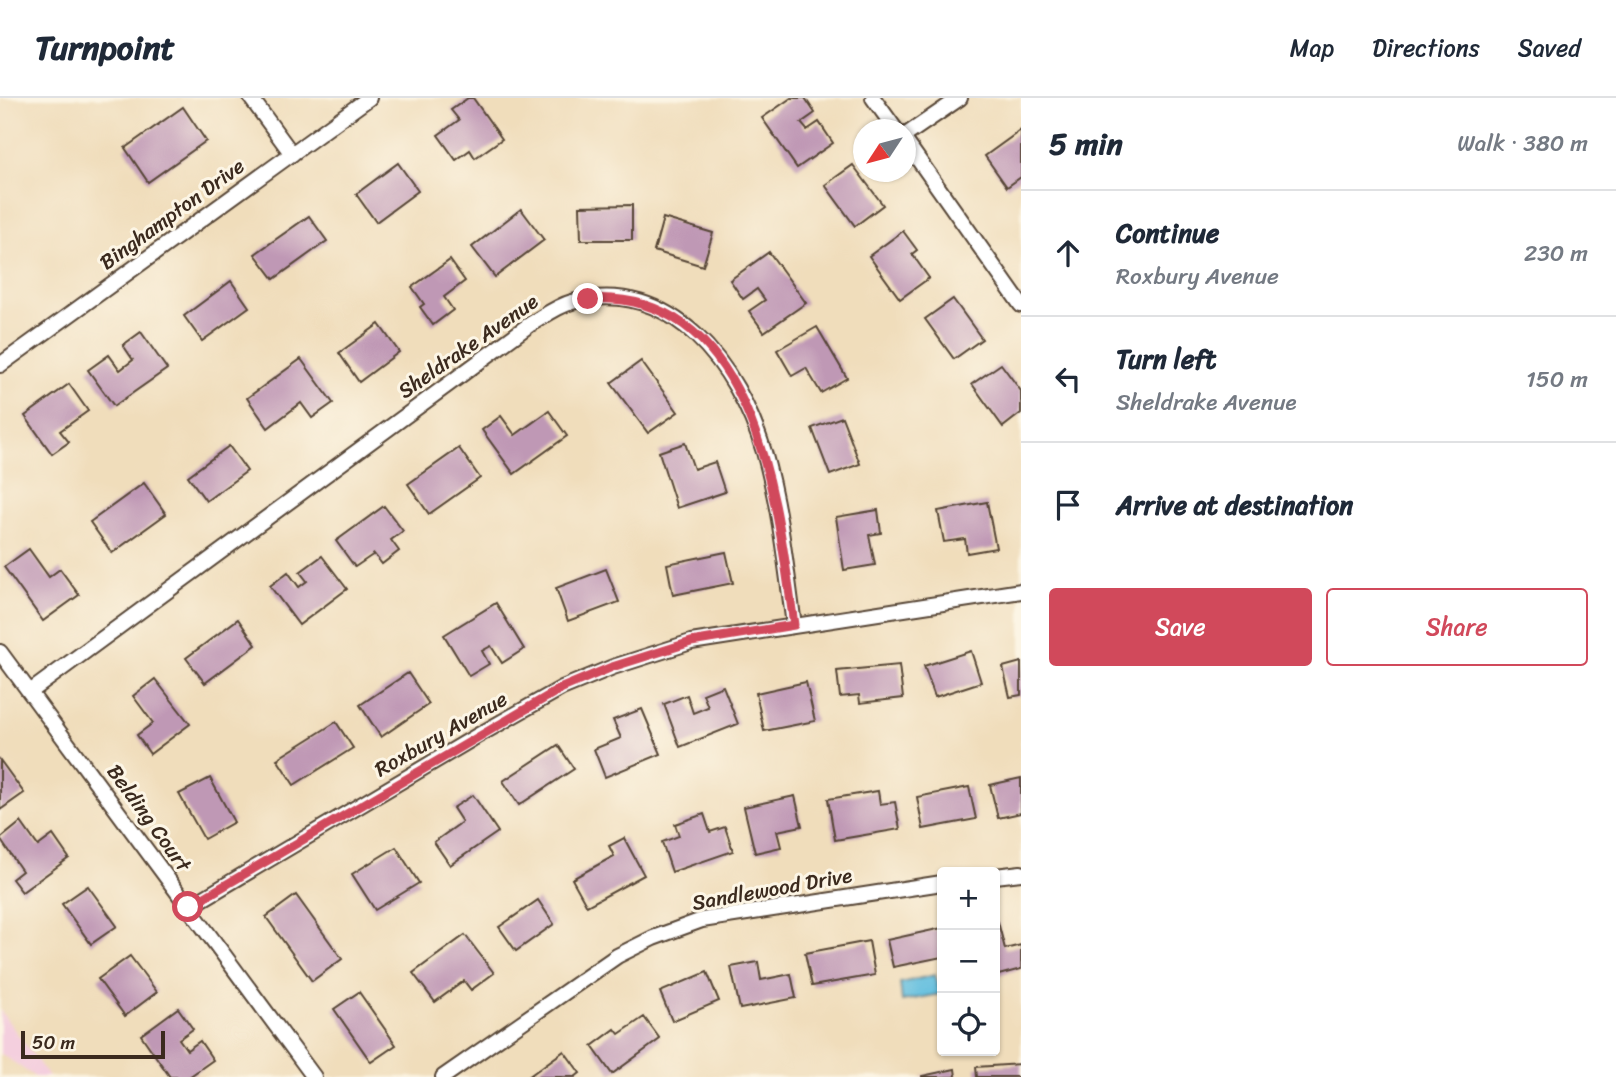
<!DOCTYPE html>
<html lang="en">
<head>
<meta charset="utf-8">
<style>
  body { margin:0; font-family:Sriracha,sans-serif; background:#f2f2f3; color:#1f2937 }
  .controls { position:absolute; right:21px; bottom:21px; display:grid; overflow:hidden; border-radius:7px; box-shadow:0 2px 5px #0004 }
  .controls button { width:63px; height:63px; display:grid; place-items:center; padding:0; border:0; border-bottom:2px solid #e0e1e3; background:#fff; color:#1f2937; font:35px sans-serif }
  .compass { position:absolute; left:853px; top:21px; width:63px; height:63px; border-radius:50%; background:#fff; box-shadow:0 2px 5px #0004; rotate:234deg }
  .scale { position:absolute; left:21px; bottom:18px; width:144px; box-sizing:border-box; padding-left:7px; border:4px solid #3b2a1e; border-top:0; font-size:19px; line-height:24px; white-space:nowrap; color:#3b2a1e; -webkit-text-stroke:5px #fcf5e5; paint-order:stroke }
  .stop { position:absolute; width:21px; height:21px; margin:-16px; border:5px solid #d1495b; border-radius:50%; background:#fff }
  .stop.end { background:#d1495b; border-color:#fff; box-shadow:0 2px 7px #0008 }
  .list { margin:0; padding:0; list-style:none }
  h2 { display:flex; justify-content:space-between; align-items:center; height:91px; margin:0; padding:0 28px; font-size:30px }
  h2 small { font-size:23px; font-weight:400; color:#747a83 }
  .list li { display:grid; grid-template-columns:46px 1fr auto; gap:21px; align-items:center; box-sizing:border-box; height:126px; padding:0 28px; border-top:2px solid #e0e1e3 }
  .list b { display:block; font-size:26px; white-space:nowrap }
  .list p { margin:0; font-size:23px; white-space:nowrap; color:#747a83 }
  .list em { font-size:23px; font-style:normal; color:#747a83 }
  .actions { display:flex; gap:14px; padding:21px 28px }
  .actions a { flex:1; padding:16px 0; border:2px solid #d1495b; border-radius:7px; text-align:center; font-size:24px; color:#d1495b }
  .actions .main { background:#d1495b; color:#fff }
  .icon { flex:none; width:38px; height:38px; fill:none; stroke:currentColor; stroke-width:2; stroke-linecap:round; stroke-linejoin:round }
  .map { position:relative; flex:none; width:1021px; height:979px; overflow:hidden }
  header { display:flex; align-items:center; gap:42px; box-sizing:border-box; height:98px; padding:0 35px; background:#fff; border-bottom:2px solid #e0e1e3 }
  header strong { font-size:33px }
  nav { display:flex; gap:38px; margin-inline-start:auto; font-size:24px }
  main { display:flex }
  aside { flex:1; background:#fff }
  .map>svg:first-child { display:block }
  .built { fill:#f4cfde }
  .water { fill:#61bedf; stroke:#4e747e; stroke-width:2 }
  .building { fill:#bf98b5 }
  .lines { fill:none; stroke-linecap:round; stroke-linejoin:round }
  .street-casing { stroke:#564536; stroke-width:18 }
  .street { stroke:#fff; stroke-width:14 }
  .route { stroke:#d1495b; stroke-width:9 }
  .labels { text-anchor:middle; stroke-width:6; stroke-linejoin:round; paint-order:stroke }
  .street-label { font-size:21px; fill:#3b2a1e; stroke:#fcf5e5 }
</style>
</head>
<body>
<header>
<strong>Turnpoint</strong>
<nav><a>Map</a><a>Directions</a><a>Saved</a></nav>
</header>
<main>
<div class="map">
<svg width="1021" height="979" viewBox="0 0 1021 979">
  <rect width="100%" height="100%" fill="#fcf5e5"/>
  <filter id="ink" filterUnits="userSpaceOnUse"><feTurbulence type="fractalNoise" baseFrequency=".0143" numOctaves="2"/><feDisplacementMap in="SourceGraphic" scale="14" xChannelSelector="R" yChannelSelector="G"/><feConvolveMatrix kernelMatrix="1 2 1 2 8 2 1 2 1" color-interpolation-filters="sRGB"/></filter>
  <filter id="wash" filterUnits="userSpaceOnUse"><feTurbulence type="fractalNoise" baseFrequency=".00686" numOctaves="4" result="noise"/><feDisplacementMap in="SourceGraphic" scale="28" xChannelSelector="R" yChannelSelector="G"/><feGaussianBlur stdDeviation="1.57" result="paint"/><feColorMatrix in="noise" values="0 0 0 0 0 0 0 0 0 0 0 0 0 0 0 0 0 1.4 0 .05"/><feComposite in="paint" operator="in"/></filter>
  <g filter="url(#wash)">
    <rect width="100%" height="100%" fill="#f0ddbb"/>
    <!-- built -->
    <path class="built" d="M0 912 49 979H35L0 955Z"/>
    <!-- water -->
    <path class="water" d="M935 877 941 896 902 903 900 885Z"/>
    <g id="blocks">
      <!-- building -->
      <g class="building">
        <path d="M468 0H473L502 41 475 60 470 52 456 62 438 37 459 22 451 12Z"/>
        <path d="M791 0H805L815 15 801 25 807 32 819 24 833 45 797 70 762 20Z"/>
        <path d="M183 9 206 43 148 84 125 50Z"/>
        <path d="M1021 32V79L1007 89 985 58Z"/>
        <path d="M398 65 418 93 376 124 356 96Z"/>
        <path d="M853 67 883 107 855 128 825 87Z"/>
        <path d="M632 107V142H581L580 108Z"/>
        <path d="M521 111 544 142 495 179 472 149Z"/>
        <path d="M309 118 327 143 274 181 255 156Z"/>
        <path d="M663 120 713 135 703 168 654 153Z"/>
        <path d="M903 133 917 152 912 156 929 180 900 201 869 158Z"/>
        <path d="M769 154 806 205 764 234 749 213 765 202 757 191 743 201 730 182Z"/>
        <path d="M450 162 465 183 444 199 453 212 433 227 420 209 424 206 412 189Z"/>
        <path d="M231 183 249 209 202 243 184 218Z"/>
        <path d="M953 201 982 241 954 261 925 221Z"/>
        <path d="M379 226 399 254 359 284 339 255Z"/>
        <path d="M817 229 847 280 821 295 806 270 792 278 777 252Z"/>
        <path d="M141 234 167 271 114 308 88 272 109 257 120 272 133 262 123 247Z"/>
        <path d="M301 261 333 305 312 320 301 305 268 330 247 300Z"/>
        <path d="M641 263 678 314 648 335 611 285Z"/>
        <path d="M1001 266 1021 293V315L1003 329 972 286Z"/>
        <path d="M69 286 88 313 60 333 69 344 52 356 25 318Z"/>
        <path d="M549 313 567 338 514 376 482 332 501 318 515 337Z"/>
        <path d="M842 319 860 366 830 377 812 330Z"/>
        <path d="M685 345 694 371 715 364 725 394 677 410 659 354Z"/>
        <path d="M229 348 247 373 206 403 188 378Z"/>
        <path d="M459 350 480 380 429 416 408 386Z"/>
        <path d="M144 385 166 416 112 455 90 424Z"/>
        <path d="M987 404 996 450 967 455 965 441 944 444 938 413Z"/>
        <path d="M384 408 403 433 391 442 399 453 382 466 374 456 355 469 336 443Z"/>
        <path d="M878 412 881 435 869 437 875 467 844 472 836 419Z"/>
        <path d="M29 451 49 479 60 471 79 497 43 523 4 469Z"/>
        <path d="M726 454 733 485 673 497 667 466Z"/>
        <path d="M322 458 347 491 299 527 270 488 288 474 299 489 307 483 300 474Z"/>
        <path d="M606 471 619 504 568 523 556 490Z"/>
        <path d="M496 505 524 551 502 565 491 548 482 553 489 566 469 578 444 537Z"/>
        <path d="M238 521 256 547 205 585 186 560Z"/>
        <path d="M971 553 981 584 935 599 924 568Z"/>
        <path d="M1021 564V597L1010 599 1003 569Z"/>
        <path d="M899 567 903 600 860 605 859 597 840 599 837 573Z"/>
        <path d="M408 575 429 606 381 639 360 607Z"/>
        <path d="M155 581 190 626 150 656 137 637 153 625 133 598Z"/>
        <path d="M806 584 815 623 764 633 756 595Z"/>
        <path d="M723 588 738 626 680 649 664 606 687 597 693 615 708 609 703 596Z"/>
        <path d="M642 611 661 656 605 679 594 651 621 640 613 622Z"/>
        <path d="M336 624 353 650 294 687 277 661Z"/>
        <path d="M558 647 574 671 519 707 503 683Z"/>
        <path d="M0 662 24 695 0 712Z"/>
        <path d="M210 680 234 724 204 741 179 696Z"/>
        <path d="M1021 680V715L998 720 990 687Z"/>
        <path d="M969 689 976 721 923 731 917 699Z"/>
        <path d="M878 693 880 706 895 704 900 731 835 742 828 701Z"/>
        <path d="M473 697 498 734 450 767 434 744 462 724 453 710Z"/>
        <path d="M795 698 802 728 777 733 781 749 755 755 744 709Z"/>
        <path d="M704 716 710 734 725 729 733 753 672 774 662 744 679 738 675 726Z"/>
        <path d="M21 724 38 748 53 737 69 760 22 794 12 781 22 773 0 741Z"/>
        <path d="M624 740 644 777 587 808 572 781 614 758 609 748Z"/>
        <path d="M396 749 419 785 375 812 352 776Z"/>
        <path d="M88 788 117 828 91 846 62 806Z"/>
        <path d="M296 797 342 861 312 883 266 819Z"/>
        <path d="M538 802 554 826 516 853 499 829Z"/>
        <path d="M998 824 1005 851 1021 847V871L995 878V825Z"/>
        <path d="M942 830V859L893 869 887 842Z"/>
        <path d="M465 837 494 875 471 892 464 883 435 904 413 875Z"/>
        <path d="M869 843 875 877 812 888 805 855Z"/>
        <path d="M130 858 157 894 125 918 98 881Z"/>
        <path d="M758 864 761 882 791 876 796 900 740 911 731 869Z"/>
        <path d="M707 874 719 903 672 923 660 894Z"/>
        <path d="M359 894 396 947 371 964 334 911Z"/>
        <path d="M178 910 193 931 179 941 187 952 200 943 213 962 189 979H170L141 937Z"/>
        <path d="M644 919 660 941 612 976 592 948 615 931 619 936Z"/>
        <path d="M564 953 580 975 575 979H528Z"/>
        <path d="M1021 966V979H977L976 969Z"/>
        <path d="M955 971 956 979H922V978Z"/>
      </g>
    </g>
  </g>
  <g filter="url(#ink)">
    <use href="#blocks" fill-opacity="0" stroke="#564536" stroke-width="2"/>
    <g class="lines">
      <!-- street casing -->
      <g class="street-casing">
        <g id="street">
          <path d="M251 0 292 56"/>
          <path d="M873 0 896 32"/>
          <path d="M906 37 960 0"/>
          <path d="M906 44 1021 207"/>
          <path d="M0 267 369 0"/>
          <path d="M0 554 314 979"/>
          <path d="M30 594 529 227C543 219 557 208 572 204 672 178 738 268 764 354 780 410 786 469 794 527"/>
          <path d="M995 778 1021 775"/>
          <path d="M189 809 477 638 562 590 613 569 691 544 1021 493"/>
          <path d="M443 979 617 858 653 840 702 822 942 785"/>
        </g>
      </g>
      <!-- street -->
      <use href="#street" class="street"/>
    </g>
  </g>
  <g class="lines" filter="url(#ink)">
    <!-- route -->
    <path class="route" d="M188 809 562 590 612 569 691 544 794 527C777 405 756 190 588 201"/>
  </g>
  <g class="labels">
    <!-- street labels -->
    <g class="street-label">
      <text transform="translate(172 116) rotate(-36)" y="7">Binghampton Drive</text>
      <text transform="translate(468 248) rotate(-35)" y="7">Sheldrake Avenue</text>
      <text transform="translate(441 636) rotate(-30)" y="7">Roxbury Avenue</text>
      <text transform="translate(149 720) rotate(54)" y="7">Belding Court</text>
      <text transform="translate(772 791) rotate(-10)" y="7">Sandlewood Drive</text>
    </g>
  </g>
</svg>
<div class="controls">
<button>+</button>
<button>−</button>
<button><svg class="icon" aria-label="locate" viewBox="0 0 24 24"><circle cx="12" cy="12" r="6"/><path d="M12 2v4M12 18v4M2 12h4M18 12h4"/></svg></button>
</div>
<svg class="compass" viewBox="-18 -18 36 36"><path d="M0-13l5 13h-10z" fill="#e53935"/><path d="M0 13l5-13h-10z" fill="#747a83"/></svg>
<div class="scale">50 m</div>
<div class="stop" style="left:188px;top:809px"></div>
<div class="stop end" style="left:588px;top:201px"></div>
</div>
<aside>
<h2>5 min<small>Walk · 380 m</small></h2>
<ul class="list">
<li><svg class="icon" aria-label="ahead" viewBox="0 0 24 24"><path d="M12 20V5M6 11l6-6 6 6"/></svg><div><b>Continue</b><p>Roxbury Avenue</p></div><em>230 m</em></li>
<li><svg class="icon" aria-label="left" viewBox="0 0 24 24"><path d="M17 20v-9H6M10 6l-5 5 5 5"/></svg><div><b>Turn left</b><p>Sheldrake Avenue</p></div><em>150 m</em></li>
<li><svg class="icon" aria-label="arrive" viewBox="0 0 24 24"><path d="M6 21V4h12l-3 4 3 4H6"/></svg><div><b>Arrive at destination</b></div></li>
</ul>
<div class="actions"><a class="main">Save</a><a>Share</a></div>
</aside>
</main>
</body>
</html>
